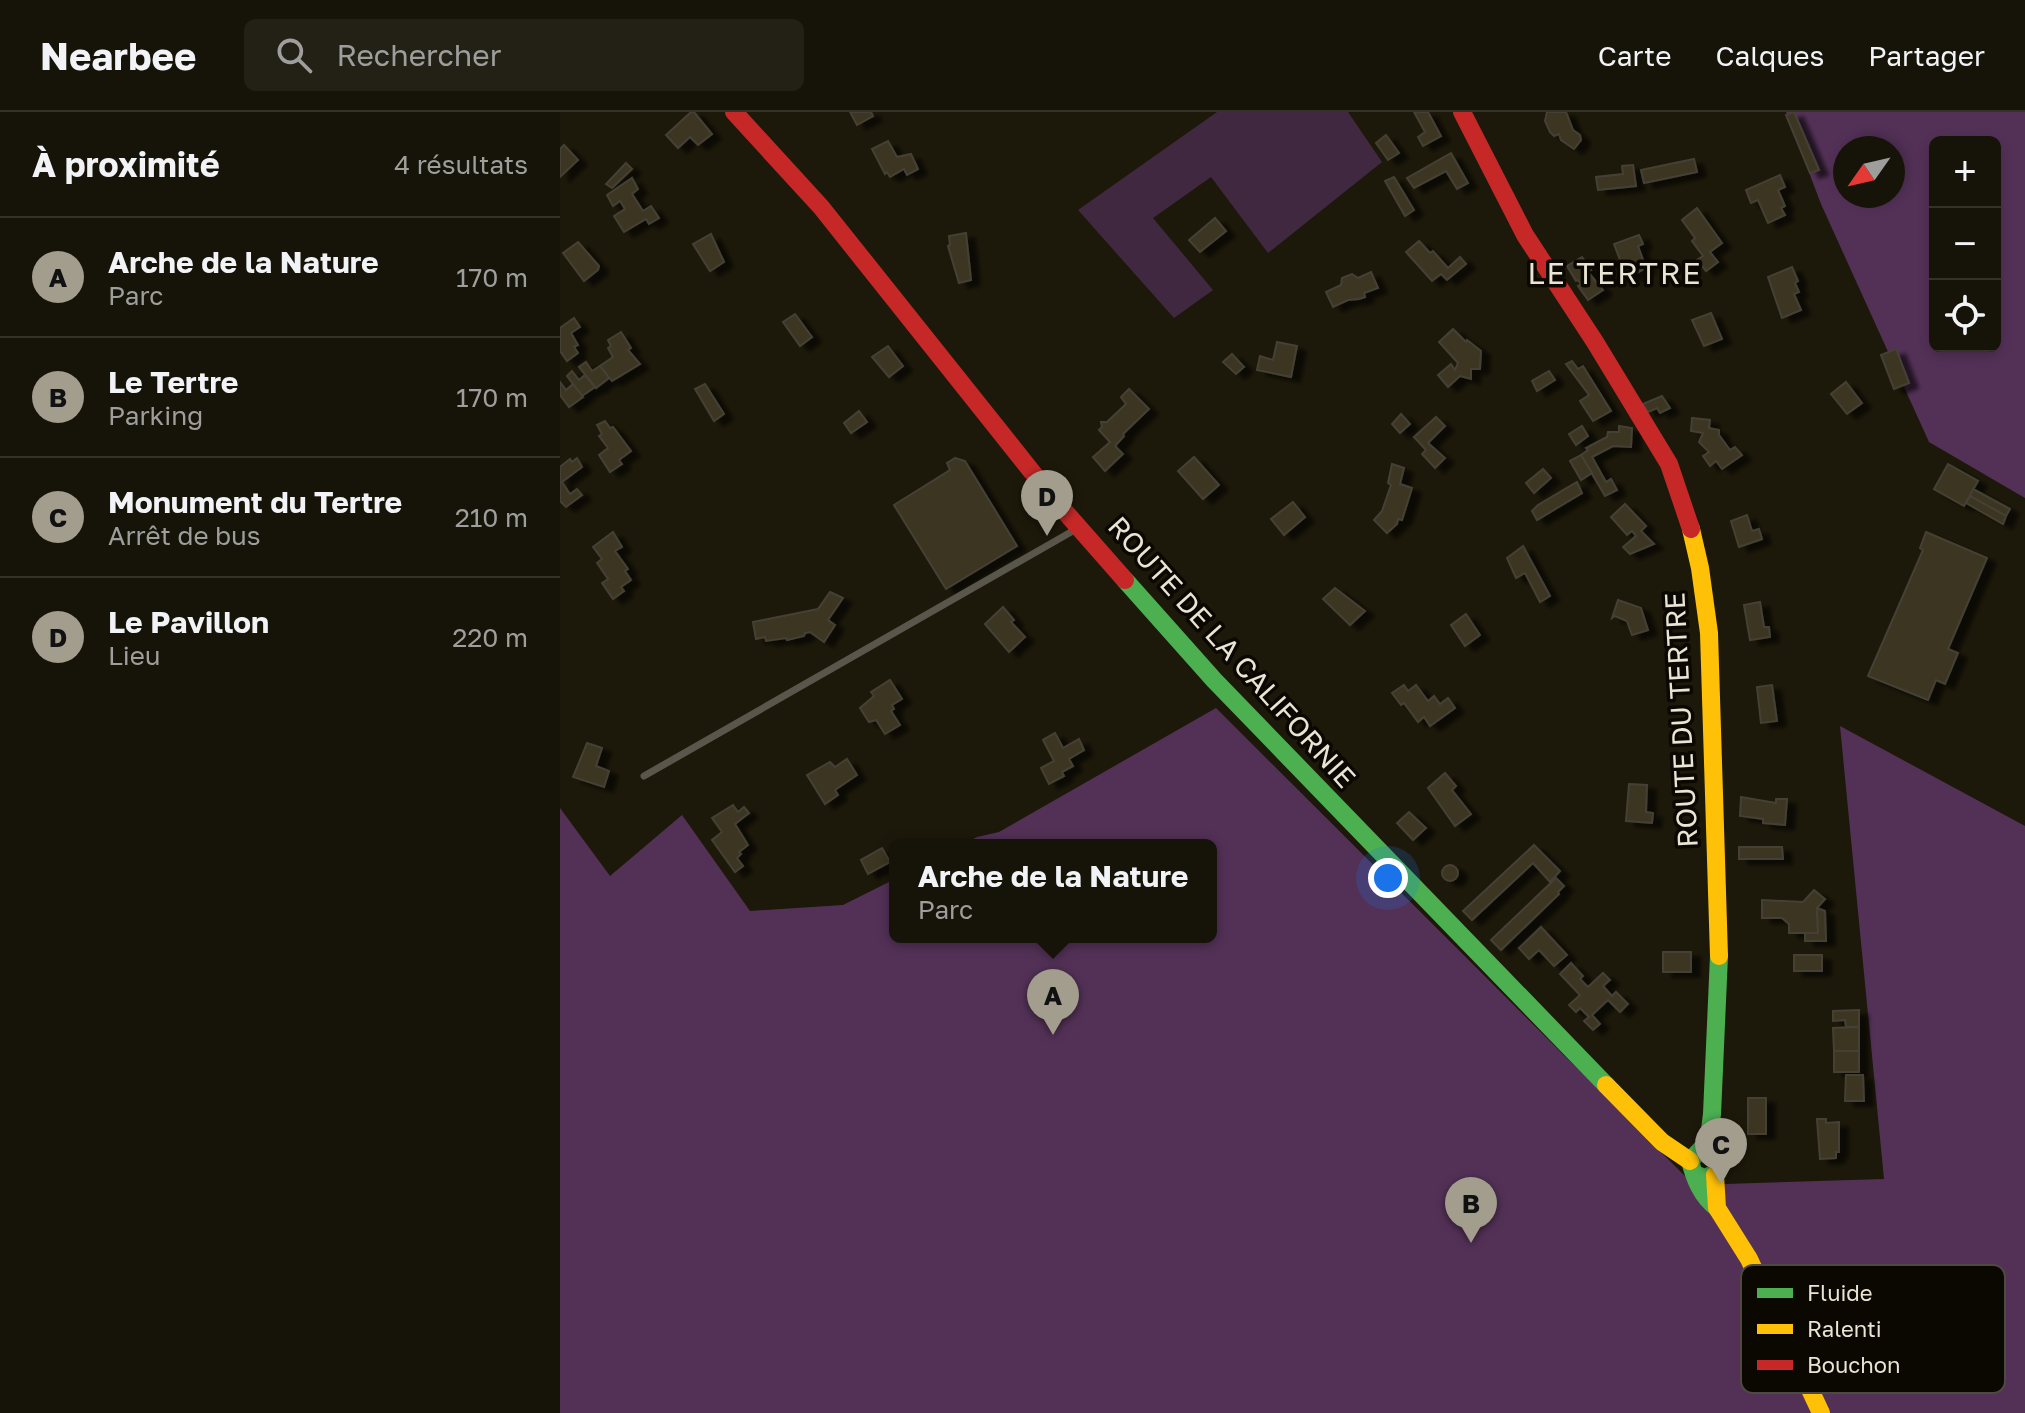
<!DOCTYPE html>
<html lang="fr">
<head>
<meta charset="utf-8">
<style>
  body { margin:0; font-family:"Golos Text",sans-serif; background:#232016; color:#f1f3f6 }
  .controls { position:absolute; right:24px; top:24px; display:grid; overflow:hidden; border-radius:12px; box-shadow:0 4px 12px #0003 }
  .controls button { width:72px; height:72px; display:grid; place-items:center; padding:0; border:0; border-bottom:2px solid #353229; background:#161308; color:#f1f3f6; font:40px sans-serif }
  .compass { position:absolute; left:1273px; top:24px; width:72px; height:72px; border-radius:50%; background:#161308; box-shadow:0 4px 12px #0003; rotate:236deg }
  .you { position:absolute; left:828px; top:766px; width:28px; height:28px; margin:-20px; border:6px solid #fff; border-radius:50%; background:#1a73e8; box-shadow:0 0 0 12px #1a73e833 }
  .badge { display:grid; place-items:center; width:52px; height:52px; border-radius:50%; background:#a29d8d; color:#111; font-size:26px; font-weight:700 }
  .pin { position:absolute; translate:-50% -66px; filter:drop-shadow(0 2px 4px #0008) }
  .pin::after { content:''; position:absolute; top:42px; width:28px; height:24px; background:inherit; clip-path:polygon(0 0,100% 0,50% 100%) }
  .popup { position:absolute; left:329px; top:727px; width:328px; height:104px; box-sizing:border-box; display:grid; place-content:center; border-radius:12px; background:#161308; filter:drop-shadow(0 2px 6px #0005); font-size:26px; white-space:nowrap; color:#9e9e9c }
  .popup b { font-size:30px; color:#f1f3f6 }
  .popup::after { content:''; position:absolute; left:50%; top:100%; margin-left:-16px; border:16px solid transparent; border-top-color:#161308 }
  .list { margin:0; padding:0; list-style:none }
  h2 { display:flex; justify-content:space-between; align-items:center; height:104px; margin:0; padding:0 32px; font-size:34px }
  h2 small { font-size:26px; font-weight:400; color:#9e9e9c }
  .list li { display:grid; grid-template-columns:52px 1fr auto; gap:24px; align-items:center; box-sizing:border-box; height:120px; padding:0 32px; border-top:2px solid #353229 }
  .list b { display:block; font-size:30px; white-space:nowrap }
  .list p { margin:0; font-size:26px; white-space:nowrap; color:#9e9e9c }
  .list em { font-size:26px; font-style:normal; color:#9e9e9c }
  .icon { flex:none; width:44px; height:44px; fill:none; stroke:currentColor; stroke-width:2; stroke-linecap:round; stroke-linejoin:round }
  .map { position:relative; flex:none; width:1465px; height:1301px; overflow:hidden }
  header { display:flex; align-items:center; gap:48px; box-sizing:border-box; height:112px; padding:0 40px; background:#161308; border-bottom:2px solid #353229 }
  header strong { font-size:38px }
  nav { display:flex; gap:44px; margin-inline-start:auto; font-size:28px }
  .search { width:560px; height:72px; background:#232016; display:flex; align-items:center; gap:20px; box-sizing:border-box; padding:0 28px; border-radius:12px; color:#9e9e9c; font-size:30px }
  main { display:flex }
  aside { flex:1; background:#161308 }
  .map>svg:first-child { display:block }
  .green { fill:#402841 }
  .forest { fill:#533157; fill-rule:evenodd }
  .building { fill:#3a3524; stroke:#454134; stroke-width:2; filter:url(#shadow) }
  .lines { fill:none; stroke-linecap:round; stroke-linejoin:round }
  .lane { stroke:#59564b; stroke-width:7 }
  .fast { stroke:#4caf50; stroke-width:18 }
  .slow { stroke:#ffc107; stroke-width:18 }
  .jam { stroke:#c62828; stroke-width:18 }
  .labels { text-anchor:middle; stroke-width:7; stroke-linejoin:round; paint-order:stroke }
  .street-label { font-size:28px; fill:#e9e4d4; stroke:#0b0801 }
  .neighbourhood-label { font-size:30px; letter-spacing:2px; fill:#e9e4d4; stroke:#0b0801 }
  .key { fill:#0b0801; stroke:#4e4a40; stroke-width:2 }
  .key-label { font-size:22px; fill:#e9e4d4 }
</style>
</head>
<body>
<header>
<strong>Nearbee</strong>
<div class="search"><svg class="icon" aria-label="search" viewBox="0 0 24 24"><circle cx="10" cy="10" r="6"/><path d="M15 15l6 6"/></svg>Rechercher</div>
<nav><a>Carte</a><a>Calques</a><a>Partager</a></nav>
</header>
<main>
<aside>
<h2>À proximité<small>4 résultats</small></h2>
<ul class="list">
<li><span class="badge">A</span><div><b>Arche de la Nature</b><p>Parc</p></div><em>170 m</em></li>
<li><span class="badge">B</span><div><b>Le Tertre</b><p>Parking</p></div><em>170 m</em></li>
<li><span class="badge">C</span><div><b>Monument du Tertre</b><p>Arrêt de bus</p></div><em>210 m</em></li>
<li><span class="badge">D</span><div><b>Le Pavillon</b><p>Lieu</p></div><em>220 m</em></li>
</ul>
</aside>
<div class="map">
<svg width="1465" height="1301" viewBox="0 0 1465 1301">
  <defs>
    <filter id="shadow"><feDropShadow dx="9" dy="5" stdDeviation="2" flood-color="#0009"/></filter>
  </defs>
  <rect width="100%" height="100%" fill="#1d190a"/>
  <!-- green -->
  <path class="green" d="M657 0H788L822 50 708 141 651 65 593 106 653 178 614 206 518 98Z"/>
  <!-- forest -->
  <g class="forest">
    <path d="M1226 0H1465V386L1369 330 1261 92ZM1375 30H1435V234H1375ZM1285 36H1333V84H1285Z"/>
    <path d="M656 596 1134 1073 1324 1067 1280 614 1465 714V1301H0V696L50 764 122 703 190 799 283 793 335 767V825H651V733H402L417 725 439 720Z"/>
  </g>
  <!-- building -->
  <g class="building">
    <path d="M131 0H134L152 22 138 33 130 25 118 36 106 23Z"/>
    <path d="M290 0H311L313 4 297 13Z"/>
    <path d="M854 0H868L881 24 863 34 858 25 865 20Z"/>
    <path d="M987 0H1006L1013 18 1020 23 1021 28 1014 37 1001 28 999 22 994 24 990 20 985 9Z"/>
    <path d="M1234 0 1259 58 1250 61 1226 3Z"/>
    <path d="M826 23 839 41 828 48 816 31Z"/>
    <path d="M328 29 337 45 351 42 358 57 347 63 344 57 330 65 327 60 325 62 312 37Z"/>
    <path d="M4 33 18 48 0 65V37Z"/>
    <path d="M891 41 908 71 897 77 886 59 854 76 847 66Z"/>
    <path d="M1134 47 1137 60 1084 71 1081 58Z"/>
    <path d="M66 51 72 57 52 76 46 72Z"/>
    <path d="M1073 53 1076 74 1038 78 1036 65 1063 62 1062 54Z"/>
    <path d="M1220 63 1225 75 1218 78 1225 94 1221 96 1225 103 1208 111 1198 88 1191 91 1186 78Z"/>
    <path d="M834 65 854 98 845 104 825 69Z"/>
    <path d="M72 66 78 77 72 82 83 99 91 94 99 106 89 112 86 107 64 120 54 104 65 97 60 89 53 94 47 83Z"/>
    <path d="M1137 96 1162 131 1150 140 1158 150 1146 159 1137 148 1143 144 1132 129 1135 126 1122 108Z"/>
    <path d="M655 106 666 119 640 140 629 128Z"/>
    <path d="M406 121 411 168 399 171 388 134 390 133 389 124Z"/>
    <path d="M151 122 164 150 150 159 133 132Z"/>
    <path d="M1079 123 1083 132 1078 134 1086 156 1067 166 1054 132Z"/>
    <path d="M859 129 870 141 873 139 888 156 900 145 906 152 887 168 881 162 872 169 846 140Z"/>
    <path d="M18 130 39 154 38 158 24 169 3 141Z"/>
    <path d="M1022 145 1031 158 1028 160 1043 178 1028 188 1018 174 1021 172 1018 168 1016 169 1007 154Z"/>
    <path d="M1232 155 1238 169 1235 171 1239 180 1234 182 1241 198 1222 206 1208 165Z"/>
    <path d="M811 160 818 176 804 181 805 185 799 187 788 188 773 195 766 180 781 173 782 166 792 162 798 166Z"/>
    <path d="M1151 201 1162 227 1144 234 1132 208Z"/>
    <path d="M235 202 252 225 240 234 223 210Z"/>
    <path d="M14 206 20 215 11 221 18 233 14 235 18 241 7 249 0 239V216Z"/>
    <path d="M893 217 906 230 907 228 921 239 920 257H911V267L900 264 888 275 878 263 891 252 895 258 898 251 879 230Z"/>
    <path d="M61 220 71 236 68 238 80 252 52 269 40 254 53 245 48 236 51 234 48 228Z"/>
    <path d="M717 230 737 234 731 265 697 258 700 244 713 248Z"/>
    <path d="M328 234 343 254 329 265 312 245Z"/>
    <path d="M1336 237 1349 271 1334 277 1321 243Z"/>
    <path d="M672 242 684 255 676 262 663 250Z"/>
    <path d="M1012 249 1018 257 1023 254 1051 299 1033 309 1020 289 1029 283 1006 252Z"/>
    <path d="M26 250 32 259 40 254 49 266 36 276 19 255Z"/>
    <path d="M12 259 19 268 25 263 35 275 22 284 7 264Z"/>
    <path d="M989 259 995 268 977 279 972 269Z"/>
    <path d="M0 270 6 278 13 272 23 285 9 295 0 283Z"/>
    <path d="M1286 270 1302 291 1287 302 1271 282Z"/>
    <path d="M145 272 164 302 154 309 135 277Z"/>
    <path d="M569 277 589 297 563 322 564 324 555 334 563 342 545 359 533 345 550 330 539 318 542 315 541 310H547L566 292 561 285Z"/>
    <path d="M1102 284 1110 296 1100 301 1097 296 1088 300 1083 292Z"/>
    <path d="M299 299 307 310 291 321 284 311Z"/>
    <path d="M841 302 850 312 840 321 832 312Z"/>
    <path d="M876 305 885 314 868 331 885 346 875 356 862 342 866 338 854 325Z"/>
    <path d="M1132 306 1150 308 1149 316 1159 318V323L1170 338 1175 335 1182 343 1162 357 1156 349 1150 354 1143 344 1149 340 1139 330 1143 321 1131 319Z"/>
    <path d="M45 309 50 316 53 315 71 339 59 348 62 352 50 360 39 343 48 336 39 324 42 322 37 313Z"/>
    <path d="M1022 314 1028 324 1016 333 1009 322Z"/>
    <path d="M1059 314 1072 316 1071 335 1053 334 1032 345 1046 370 1051 367 1057 378 1045 384 1021 343 1028 338 1026 336 1047 325 1048 320H1059Z"/>
    <path d="M1021 343 1032 361 1021 368 1010 349Z"/>
    <path d="M634 345 659 373 643 387 618 359Z"/>
    <path d="M17 346 22 355 2 370 10 382 17 377 22 383 6 395 0 389V355L10 347 12 350Z"/>
    <path d="M395 346 405 349 457 434 386 477 334 393 390 358 387 351Z"/>
    <path d="M832 352 844 356 840 372 852 376 842 408 838 407 837 412 827 421 814 408 822 399 831 373 828 371Z"/>
    <path d="M1388 352 1418 369 1404 394 1374 377Z"/>
    <path d="M983 357 991 366 974 381 966 371Z"/>
    <path d="M1017 370 1022 381 977 408 972 399 978 393Z"/>
    <path d="M1413 377 1450 397 1446 404 1410 384Z"/>
    <path d="M1410 384 1446 404 1443 412 1406 391Z"/>
    <path d="M733 390 745 405 724 423 711 407Z"/>
    <path d="M1065 392 1086 414 1081 419 1094 432 1070 442 1063 435 1076 424 1072 419 1067 423 1051 405Z"/>
    <path d="M1187 403 1192 419 1199 417 1202 427 1179 435 1171 409Z"/>
    <path d="M53 420 62 435 55 439 68 457 65 459 71 468 61 475 64 479 53 487 42 471 48 467 37 451 42 447 33 435Z"/>
    <path d="M1366 420 1427 446 1388 537 1398 541 1385 572 1376 568 1368 588 1308 564 1363 438 1360 436Z"/>
    <path d="M963 434 990 484 980 490 965 461 956 466 947 446Z"/>
    <path d="M775 476 805 499 790 513 763 487Z"/>
    <path d="M270 480 283 486 268 508 275 513 264 530 250 520 245 521 244 524 227 528 226 526 206 529 205 525 196 527 193 510 258 497Z"/>
    <path d="M1058 488 1081 496 1088 518 1072 523 1067 509 1055 504 1052 506Z"/>
    <path d="M1200 490 1204 515H1209L1210 525 1190 528 1184 493Z"/>
    <path d="M443 495 454 508 451 510 465 525 449 540 425 512Z"/>
    <path d="M906 502 920 523 905 534 891 513Z"/>
    <path d="M330 568 342 587 332 593 334 597 331 599 340 613 325 622 316 608 309 610 300 596 314 584 311 580Z"/>
    <path d="M844 573 848 579 856 573 868 589 874 584 880 592 888 586 895 596 870 614 864 605 858 610 844 591 841 593 832 581Z"/>
    <path d="M1212 573 1217 609 1201 611 1197 575Z"/>
    <path d="M495 621 503 636 519 627 524 638 509 647 513 654 502 660 504 664 489 672 481 656 494 649 483 628Z"/>
    <path d="M27 631 42 636 36 654 49 659 44 675 13 665Z"/>
    <path d="M287 647 297 663 275 678 278 683 265 692 247 663 270 650 275 655Z"/>
    <path d="M885 661 896 674 892 678 911 702 895 714 868 676Z"/>
    <path d="M1069 672 1087 673 1086 700 1093 701 1092 711 1066 709Z"/>
    <path d="M1181 685 1216 691V687H1227L1225 713 1203 711V707L1180 704Z"/>
    <path d="M173 693 178 700 184 695 189 701 175 712 188 733 179 740 181 742 177 746 183 754 175 760 152 728 162 720 152 706Z"/>
    <path d="M849 700 866 716 853 728 837 711Z"/>
    <path d="M974 733 1000 759 990 770 973 751 912 808 903 799Z"/>
    <path d="M1179 735H1222L1223 747H1179Z"/>
    <path d="M322 736 330 750 308 762 301 748Z"/>
    <circle cx="890" cy="761" r="8"/>
    <path d="M996 766 1004 774 998 780 999 782 941 838 931 828Z"/>
    <path d="M1254 778 1265 787 1257 796 1258 821H1229V812L1222 806H1202V788L1243 790Z"/>
    <path d="M1257 796 1265 799 1266 829H1245V821H1258Z"/>
    <path d="M981 815 1007 843 994 854 979 838 969 847 959 836Z"/>
    <rect x="1103" y="840" width="28" height="20"/>
    <rect x="1234" y="843" width="28" height="16"/>
    <path d="M1011 851 1023 864 1020 867 1028 875 1043 861 1050 868 1043 874 1052 884 1056 880 1068 892 1060 900 1048 888 1032 903 1040 912 1033 918 1024 909 1029 905 1020 896 1016 900 1009 893 1020 883 1000 862Z"/>
    <path d="M1299 898V915H1286L1285 908 1273 909V899Z"/>
    <path d="M1299 915V939H1274L1273 916Z"/>
    <rect x="1274" y="939" width="25" height="21"/>
    <path d="M1286 963H1303L1304 989H1285Z"/>
    <rect x="1188" y="986" width="18" height="36"/>
    <path d="M1257 1007H1266V1011L1279 1010V1040H1276V1046L1260 1047Z"/>
  </g>
  <g class="lines">
    <!-- lane -->
    <path class="lane" d="M84 664 518 416"/>
    <!-- fast -->
    <g class="fast">
      <path d="M565 468 654 568 1046 973"/>
      <path d="M1148 1034 1152 1002 1159 844"/>
      <path d="M1135 1062 1145 1066 1158 1060 1162 1047C1157 1039 1152 1034 1142 1036L1130 1049C1135 1067 1141 1084 1157 1096"/>
    </g>
    <!-- slow -->
    <g class="slow">
      <path d="M1131 417 1140 456 1149 521 1159 844"/>
      <path d="M1046 973 1102 1030 1130 1049"/>
      <path d="M1155 1063 1157 1096 1189 1147 1261 1301"/>
    </g>
    <!-- jam -->
    <g class="jam">
      <path d="M174 0 261 95 492 385 565 468"/>
      <path d="M902 0 965 123 1035 230 1109 352 1131 417"/>
    </g>
  </g>
  <g class="labels">
    <!-- street labels -->
    <g class="street-label">
      <text transform="translate(672 540) rotate(48)" y="10">ROUTE DE LA CALIFORNIE</text>
      <text transform="translate(1121 608) rotate(-93)" y="10">ROUTE DU TERTRE</text>
    </g>
    <!-- neighbourhood labels -->
    <g class="neighbourhood-label">
      <text x="1055" y="172">LE TERTRE</text>
    </g>
  </g>
  <!-- legend -->
  <rect x="1181" y="1153" width="264" height="128" rx="12" class="key"/>
  <rect x="1197" y="1176" width="36" height="10" fill="#4caf50"/>
  <rect x="1197" y="1212" width="36" height="10" fill="#ffc107"/>
  <rect x="1197" y="1248" width="36" height="10" fill="#c62828"/>
  <g class="key-label">
    <text x="1247" y="1189">Fluide</text>
    <text x="1247" y="1225">Ralenti</text>
    <text x="1247" y="1261">Bouchon</text>
  </g>
</svg>
<div class="controls">
<button>+</button>
<button>−</button>
<button><svg class="icon" aria-label="locate" viewBox="0 0 24 24"><circle cx="12" cy="12" r="6"/><path d="M12 2v4M12 18v4M2 12h4M18 12h4"/></svg></button>
</div>
<svg class="compass" viewBox="-18 -18 36 36"><path d="M0-13l5 13h-10z" fill="#e53935"/><path d="M0 13l5-13h-10z" fill="#9e9e9c"/></svg>
<div class="you"></div>
<div class="pin badge" style="left:493px;top:923px">A</div>
<div class="popup"><b>Arche de la Nature</b>Parc</div>
<div class="pin badge" style="left:911px;top:1131px">B</div>
<div class="pin badge" style="left:1161px;top:1072px">C</div>
<div class="pin badge" style="left:487px;top:424px">D</div>
</div>
</main>
</body>
</html>
